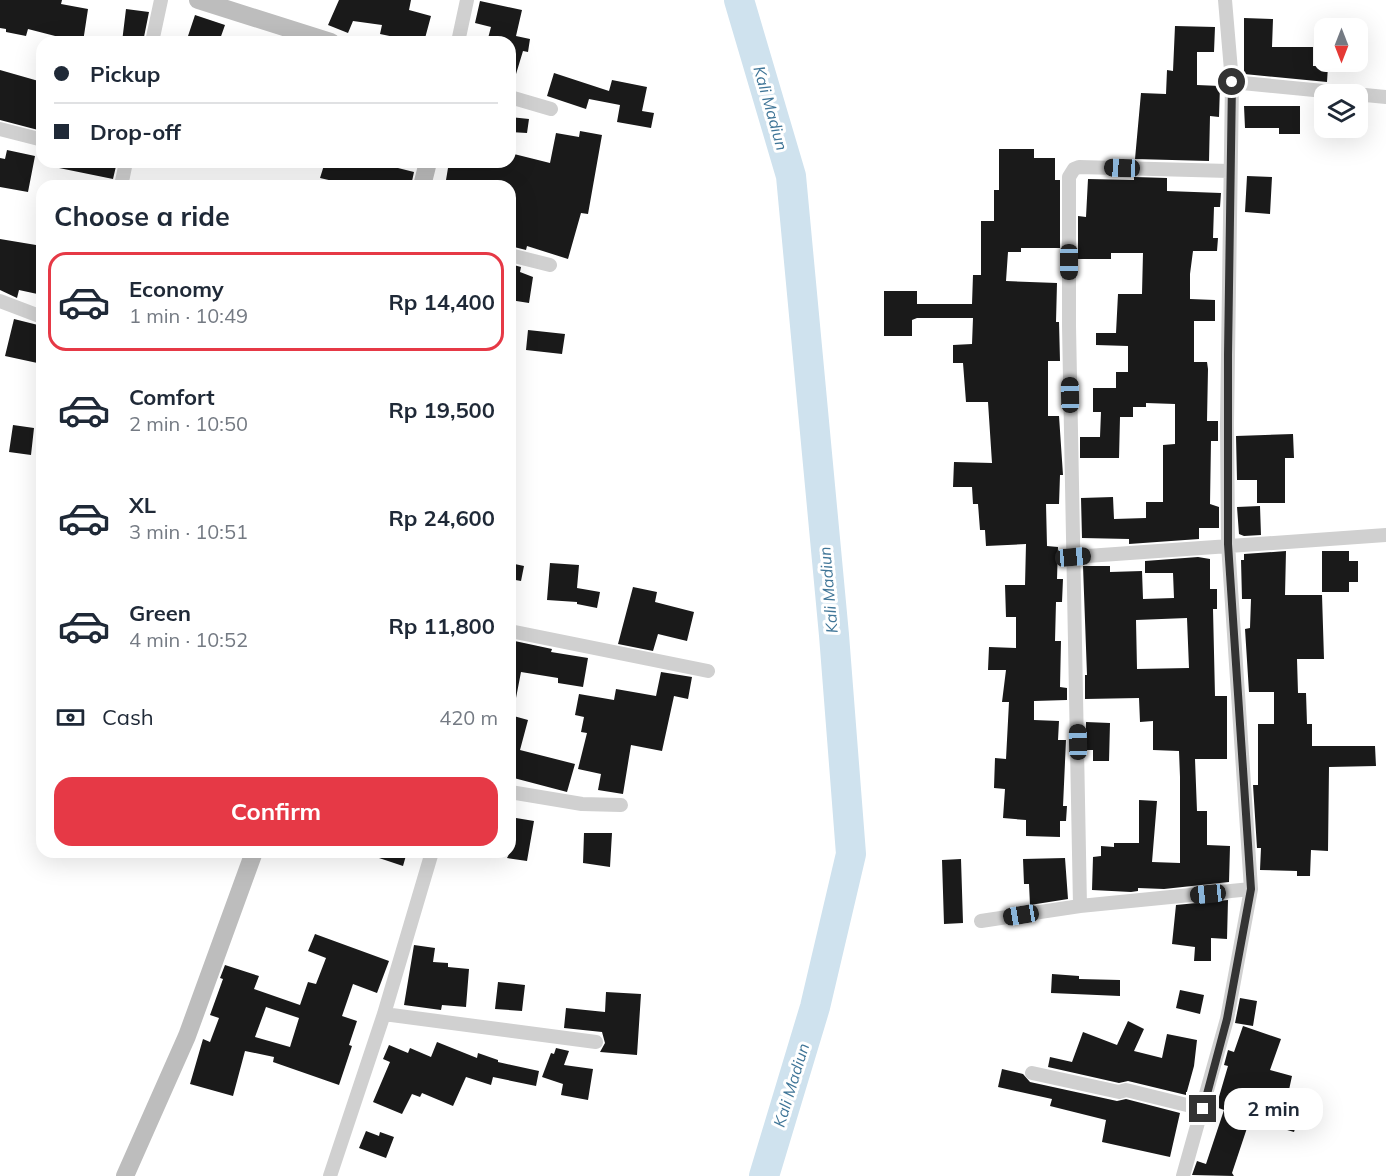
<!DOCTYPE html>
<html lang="en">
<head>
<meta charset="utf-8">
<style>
	body { margin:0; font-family:Mulish,sans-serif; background:#f6f6f7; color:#1f2937; height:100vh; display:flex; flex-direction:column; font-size:22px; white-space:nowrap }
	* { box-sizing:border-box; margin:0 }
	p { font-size:20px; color:#747a83 }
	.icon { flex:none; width:33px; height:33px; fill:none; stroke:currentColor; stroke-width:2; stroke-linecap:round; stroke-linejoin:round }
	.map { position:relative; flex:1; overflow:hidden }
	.details { position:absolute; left:36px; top:180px; width:480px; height:678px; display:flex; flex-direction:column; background:#fff; border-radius:18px; box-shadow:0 6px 24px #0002 }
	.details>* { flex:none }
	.top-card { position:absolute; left:36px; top:36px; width:480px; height:132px; border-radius:18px; box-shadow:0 6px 24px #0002; display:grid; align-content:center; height:132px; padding:0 18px; background:#fff }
	.needle { width:39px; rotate:180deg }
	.controls { position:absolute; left:1314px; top:18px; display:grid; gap:12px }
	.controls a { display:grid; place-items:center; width:54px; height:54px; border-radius:12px; background:#fff; box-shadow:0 6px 24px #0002; font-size:30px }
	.end { position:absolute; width:27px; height:27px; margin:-14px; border:8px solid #333; background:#fff; box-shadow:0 0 0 3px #fff }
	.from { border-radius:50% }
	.bubble { position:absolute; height:42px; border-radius:18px; background:#fff; box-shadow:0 6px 24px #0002; font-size:20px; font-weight:700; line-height:42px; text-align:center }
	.car { position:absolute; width:18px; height:36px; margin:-18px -9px; border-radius:8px; box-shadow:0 0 4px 2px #0007; background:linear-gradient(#222 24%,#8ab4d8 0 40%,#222 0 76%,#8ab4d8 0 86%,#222 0) }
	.top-card b { display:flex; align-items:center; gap:21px; height:57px; font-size:22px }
	.top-card b+b { border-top:2px solid #e0e1e3 }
	.top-card i { width:15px; height:15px; background:#1f2937 }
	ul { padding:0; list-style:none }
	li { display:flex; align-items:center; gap:18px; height:99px; margin:0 12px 9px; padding:0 6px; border:3px solid transparent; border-radius:18px }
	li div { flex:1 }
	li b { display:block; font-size:22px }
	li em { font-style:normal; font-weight:700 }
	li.selected { border-color:#e63946 }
	li>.icon { width:54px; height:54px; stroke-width:1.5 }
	h2 { padding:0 18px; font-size:27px; line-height:72px }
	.pay { display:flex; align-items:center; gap:15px; height:66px; padding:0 18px; font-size:22px }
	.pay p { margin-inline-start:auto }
	.action { display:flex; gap:12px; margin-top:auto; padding:12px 18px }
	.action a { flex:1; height:69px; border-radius:18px; background:#e63946; color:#fff; font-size:24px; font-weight:700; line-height:69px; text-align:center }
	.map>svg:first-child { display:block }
</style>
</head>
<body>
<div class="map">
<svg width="1386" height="1176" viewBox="0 0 1386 1176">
	<rect width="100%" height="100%" fill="#fff"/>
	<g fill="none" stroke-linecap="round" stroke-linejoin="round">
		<path stroke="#cfe2ee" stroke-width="30" d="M739 0 791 176 834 635 851 854 815 1007 764 1176"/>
	</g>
	<path fill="#1a1a1a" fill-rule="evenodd" d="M0 0H62L61 4 88 9 83 42 59 39V37L28 29 26 36 6 32V29L0 28Z
		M339 0H411L409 10 431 16 424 42H404V39L380 34 382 25 353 21 348 33 328 25Z
		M480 1 522 10 516 36 530 39 528 52 523 51 513 84 510 83V42H487L491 27 475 23Z
		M126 9 149 12 143 42H122Z
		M195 15 225 25 219 42H197L187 39Z
		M1244 18 1273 19 1272 47H1313V66H1328L1327 82 1244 74Z
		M1175 26 1215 27 1214 52H1197V85L1220 86 1219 117 1210 116 1209 161 1135 159 1141 93 1166 94 1167 70 1173 71Z
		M0 70 42 82V131L0 120Z
		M554 73 609 91 612 80 647 87 642 111 654 113 651 128 617 122 620 105 589 99 586 109 547 96Z
		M1244 106H1300V134H1279V128H1245Z
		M510 117 529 119 527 133 510 132Z
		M580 131 602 135 588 214 581 213 568 259 527 246 526 250 510 246V186H445L449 162H491L506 166 510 162V153L550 163 556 133 579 137Z
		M999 149H1034V158H1055V180H1060V248H1021V252H1008L1006 281 1057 283 1056 322H1059L1060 361H1048V416H1059L1063 475H1060L1059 504H1046L1047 546 1058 547 1057 579H1063L1062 602H1056L1055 641H1061L1060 687 1067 688V700L1034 701V720L1059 721 1058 740H1066L1063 806H1067L1066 821H1060V837L1026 836V820L1003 818 1005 789 994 788 995 758 1006 759 1009 702H1002L1006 670H988L989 647 1016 648V617H1006L1005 585H1025L1026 544 986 546 985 530H980L978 504H973L972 487H953L954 462 992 463 988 402H966L963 363H953V345L972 344 973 318H917L912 320V336H884V291H917V304H972L973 275H981V221H994V190H999Z
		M7 150 35 156 28 192 0 187V158L5 159Z
		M59 162H117L113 179 59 168Z
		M325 162H387L386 165 414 172 411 186H332L333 181 320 178Z
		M1247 176 1272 177 1270 214 1245 212Z
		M1134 177 1167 178V191L1221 193 1220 207H1214L1213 238H1218L1217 251H1193L1190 274V299L1215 300V321H1194V362H1207L1208 369 1207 421H1218V441H1211L1210 504 1219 507V528H1199V539L1129 544V539L1082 538 1081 498 1113 497 1114 519 1146 518V502H1163V445L1175 444V404L1146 403V407H1133V417H1120L1119 458H1080V437H1100L1101 412H1093V388H1116V372H1128V346L1096 345V333H1116L1118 294H1142L1143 253H1111V259H1078V216L1086 217 1088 179 1134 180Z
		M0 239 42 246V295L19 290 17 298 0 290Z
		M510 264 521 267 520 272 533 277 529 303 510 300Z
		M14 319 42 326V364L5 356Z
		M528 330 565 334 562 354 526 350Z
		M13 425 34 428 31 455 9 452Z
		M1293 434 1294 458H1285V503H1257V480H1237L1236 436Z
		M1260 506 1261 535 1244 536 1239 534 1237 507Z
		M1286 551 1285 595H1322L1324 659H1297L1298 693H1306L1307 724H1312V746H1375L1376 766 1329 767 1328 851 1311 850 1310 876H1297V871L1260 870 1261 848H1257L1253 785H1258V724H1274V692H1249L1245 629 1250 628 1251 599H1242L1241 560H1244V554Z
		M1322 551H1349V561H1358V582H1349V592H1322Z
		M1198 557 1210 559V589H1217V609H1213L1215 696H1227V759H1195L1197 811H1207V845L1230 846 1229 882 1164 889 1138 888V891L1131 892 1092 890 1093 857 1101 856V846L1114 847V843H1139V800L1157 801 1152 862 1180 863V777L1179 751 1153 750V721L1140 722 1139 698 1085 699V675H1087L1083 566H1110V572L1142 571 1143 599 1174 598 1173 573H1145V561ZM1187 618 1189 668 1137 669 1136 620Z
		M510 563 524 566 521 581 510 579Z
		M550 563 579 565 577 588 600 592 597 608 577 604V602L547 600Z
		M633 587 657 592 655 602 694 612 687 641 658 634 653 651 618 644Z
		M510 640 552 649 551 652 588 658 583 687 558 683V678L521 672 516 698 510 697Z
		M661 672 692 677 688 699 674 696 662 751 631 745 623 794 598 790 601 774 578 769 587 733 581 732 584 717 575 715 579 694 614 700 616 689 656 696Z
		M510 715 528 720 520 750 575 764 567 792 510 777Z
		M1086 722 1110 723 1109 761H1093V750H1086Z
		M510 817 534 821 527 861 507 858 510 852Z
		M584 833H612L610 867 583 863Z
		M368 852H407L403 866 367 854Z
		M1065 858 1068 899 1030 905 1029 884H1024L1023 859Z
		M961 859 963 923 944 924 942 860Z
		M1228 900 1227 939 1211 938V961H1194L1195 947 1172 944 1176 905Z
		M315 934 389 961 377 993 353 984 342 1016 357 1021 349 1045 352 1046 339 1085 273 1062 274 1057 245 1051 233 1096 190 1084 203 1039 210 1042 219 1018 210 1015 223 979 220 978 225 965 259 976 254 989 300 1005 308 982 316 984 326 958 308 951ZM266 1007 299 1018 290 1047 255 1037Z
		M414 945 435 948 433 962 448 963V967L469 969 466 1007 442 1005 441 1010 404 1005Z
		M1052 974 1079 976V979L1120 980V996L1051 993Z
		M498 982 525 985 522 1011 495 1009Z
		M1180 990 1204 995 1200 1014 1176 1008Z
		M606 992 641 994 637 1055 600 1052 605 1043 602 1032 564 1028 566 1008 605 1012Z
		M1240 998 1257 1001 1253 1026 1235 1023Z
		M1128 1021 1144 1029 1134 1051 1162 1058 1167 1034 1197 1040 1194 1066 1186 1095 1128 1081 1119 1083 1048 1067 1050 1057 1072 1062 1083 1032 1117 1045Z
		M1243 1026 1281 1039 1270 1070 1292 1076 1287 1099 1303 1103 1294 1132 1250 1119 1232 1173 1234 1176 1192 1175 1197 1161 1206 1164 1224 1110 1216 1107 1228 1066 1224 1065 1228 1050 1234 1052Z
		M437 1042 477 1058 478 1053 498 1060V1062L539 1071 536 1086 493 1077 491 1085 466 1077 453 1106 422 1093 420 1097 412 1094 402 1114 373 1102 390 1062 383 1059 389 1045 408 1053 410 1048 431 1057Z
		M556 1048 569 1051 564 1065 593 1069 588 1100 561 1095 563 1084 542 1077 551 1053 554 1054Z
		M1002 1069 1023 1074 1030 1082 1117 1101 1126 1099 1180 1113 1170 1157 1102 1142 1106 1120 1050 1106 1052 1099 998 1087Z
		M366 1131 379 1136 380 1132 394 1137 386 1158 359 1148Z"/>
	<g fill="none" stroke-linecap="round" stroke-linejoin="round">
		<path stroke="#d0d0d0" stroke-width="14" d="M152 42 161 0
			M458 42 467 0
			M1232 82 1386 97
			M510 97 551 109
			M0 129 39 139
			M1229 171 1079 167 1074 169 1069 177V326L1080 906 1251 889
			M121 186 126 162
			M510 255 550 265
			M0 301 42 317
			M1073 557 1386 535
			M510 631 708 671
			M510 792 582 804 621 805
			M981 921 1080 906
			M384 1014 596 1042
			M1032 1073 1119 1092 1126 1090 1203 1109
			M330 1176 384 1014 432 852
			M1183 1176 1227 1019 1251 889 1228 544 1227 424 1232 82 1225 0"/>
		<path stroke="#bdbdbd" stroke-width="18" d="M198 0 331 42
			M422 186 428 162
			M125 1176 187 1036 254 852"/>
	</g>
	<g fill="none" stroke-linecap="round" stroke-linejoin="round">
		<path stroke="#333" stroke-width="8" d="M1203 1109 1227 1019 1251 889 1228 544V355L1232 82"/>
	</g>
	<g text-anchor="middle" stroke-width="6" stroke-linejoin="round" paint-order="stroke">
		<g font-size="16" font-style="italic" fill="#3f7597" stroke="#fff">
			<text transform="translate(771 108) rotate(74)" y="6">Kali Madiun</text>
			<text transform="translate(828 590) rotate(-95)" y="6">Kali Madiun</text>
			<text transform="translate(791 1085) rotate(-73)" y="6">Kali Madiun</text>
		</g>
	</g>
</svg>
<div class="controls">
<a><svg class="needle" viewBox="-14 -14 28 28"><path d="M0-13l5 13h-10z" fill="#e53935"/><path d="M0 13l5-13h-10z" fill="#747a83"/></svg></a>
<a><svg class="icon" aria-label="layers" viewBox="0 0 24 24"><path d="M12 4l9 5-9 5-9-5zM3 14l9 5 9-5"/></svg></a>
</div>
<i class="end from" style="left:1232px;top:82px"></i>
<i class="end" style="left:1203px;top:1109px"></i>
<div class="bubble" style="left:1224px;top:1088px;width:99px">2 min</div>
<i class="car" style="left:1122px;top:168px;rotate:272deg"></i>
<i class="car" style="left:1069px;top:262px;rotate:180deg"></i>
<i class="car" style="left:1070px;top:395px;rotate:359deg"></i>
<i class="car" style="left:1073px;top:557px;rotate:85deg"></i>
<i class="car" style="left:1078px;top:742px;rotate:359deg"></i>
<i class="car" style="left:1208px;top:894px;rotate:264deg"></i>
<i class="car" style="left:1021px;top:915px;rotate:261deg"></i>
<div class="top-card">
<b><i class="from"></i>Pickup</b>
<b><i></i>Drop-off</b>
</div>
<section class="details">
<h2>Choose a ride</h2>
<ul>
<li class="selected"><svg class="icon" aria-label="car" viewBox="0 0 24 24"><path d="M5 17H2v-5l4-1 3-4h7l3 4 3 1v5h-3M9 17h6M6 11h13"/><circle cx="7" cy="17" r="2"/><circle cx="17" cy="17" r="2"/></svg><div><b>Economy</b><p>1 min · 10:49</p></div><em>Rp 14,400</em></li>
<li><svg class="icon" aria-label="car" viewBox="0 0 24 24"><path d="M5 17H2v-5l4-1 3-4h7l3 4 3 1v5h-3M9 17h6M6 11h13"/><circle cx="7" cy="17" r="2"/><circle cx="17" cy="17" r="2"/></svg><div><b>Comfort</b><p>2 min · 10:50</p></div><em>Rp 19,500</em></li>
<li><svg class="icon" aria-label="car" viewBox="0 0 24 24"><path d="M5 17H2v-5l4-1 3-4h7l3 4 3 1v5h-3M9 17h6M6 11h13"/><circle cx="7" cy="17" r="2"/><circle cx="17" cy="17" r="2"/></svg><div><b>XL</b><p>3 min · 10:51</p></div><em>Rp 24,600</em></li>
<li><svg class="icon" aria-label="car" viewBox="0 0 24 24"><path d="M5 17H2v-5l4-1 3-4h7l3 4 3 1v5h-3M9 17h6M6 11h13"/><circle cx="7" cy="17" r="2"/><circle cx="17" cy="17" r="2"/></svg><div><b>Green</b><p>4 min · 10:52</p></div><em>Rp 11,800</em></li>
</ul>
<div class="pay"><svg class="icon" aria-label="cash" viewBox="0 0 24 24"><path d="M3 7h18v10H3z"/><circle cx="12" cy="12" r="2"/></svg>Cash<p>420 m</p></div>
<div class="action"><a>Confirm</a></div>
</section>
</div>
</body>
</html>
